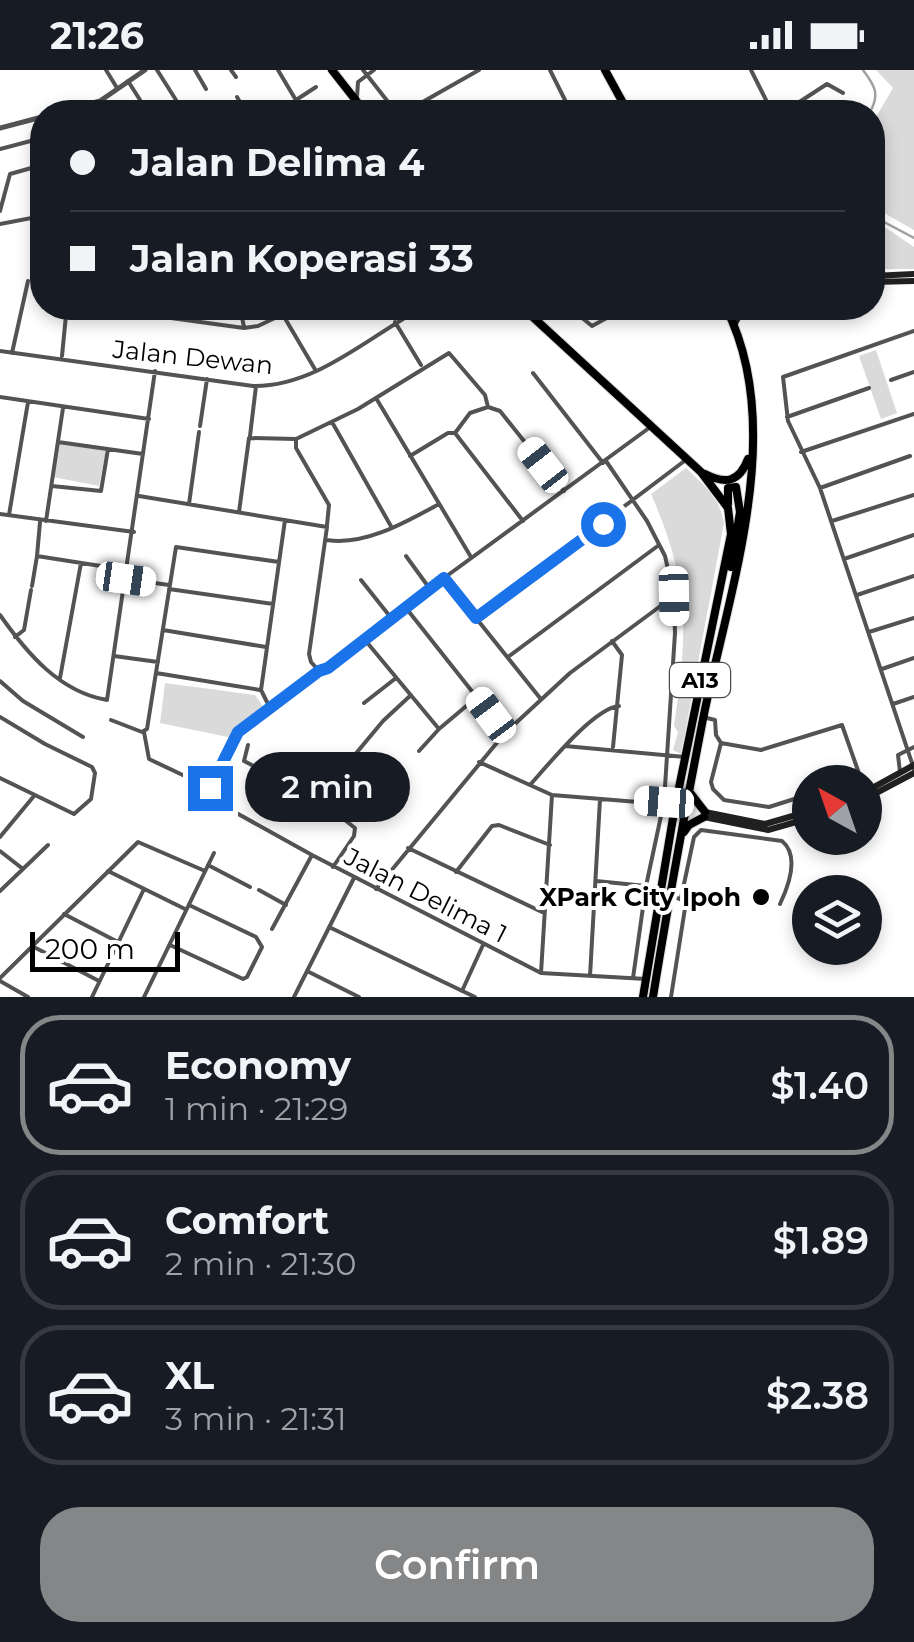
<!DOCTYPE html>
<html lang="en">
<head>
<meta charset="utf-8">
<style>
	body { margin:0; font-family:Montserrat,sans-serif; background:#20242c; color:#f1f3f6; height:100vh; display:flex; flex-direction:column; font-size:38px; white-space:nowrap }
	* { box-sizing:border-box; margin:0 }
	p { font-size:32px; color:#9ea1a6 }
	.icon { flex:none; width:55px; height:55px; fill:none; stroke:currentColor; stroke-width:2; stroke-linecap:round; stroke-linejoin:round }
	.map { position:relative; height:927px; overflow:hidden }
	.sheet { display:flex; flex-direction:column; background:#171b24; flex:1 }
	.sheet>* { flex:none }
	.banner { position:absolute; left:30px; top:30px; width:855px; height:220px; border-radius:40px; box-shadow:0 5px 15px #0003; display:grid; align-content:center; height:220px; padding:0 40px; background:#171b24 }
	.needle { width:65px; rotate:320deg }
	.fabs { position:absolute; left:792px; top:695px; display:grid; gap:20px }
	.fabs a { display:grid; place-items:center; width:90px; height:90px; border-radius:50%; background:#171b24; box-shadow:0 5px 15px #0003; font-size:50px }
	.scale { position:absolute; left:30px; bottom:25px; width:150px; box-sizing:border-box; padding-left:10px; border:5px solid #000; border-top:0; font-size:28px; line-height:35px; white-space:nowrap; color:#000; -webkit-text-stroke:8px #fff; paint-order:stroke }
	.end { position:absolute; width:45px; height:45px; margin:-22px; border:12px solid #1a73e8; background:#fff; box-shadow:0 0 0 5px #fff }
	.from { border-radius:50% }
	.bubble { position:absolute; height:70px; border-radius:35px; background:#171b24; box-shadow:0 5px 15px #0003; font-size:32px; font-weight:600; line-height:70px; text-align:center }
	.car { position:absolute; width:30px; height:60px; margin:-30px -15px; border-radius:12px; box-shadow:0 0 8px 2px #0007; background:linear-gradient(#fff 24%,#345 0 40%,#fff 0 76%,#345 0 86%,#fff 0) }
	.banner b { display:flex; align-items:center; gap:35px; height:95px; font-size:38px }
	.banner b+b { border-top:2px solid #363941 }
	.banner i { width:25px; height:25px; background:#f1f3f6 }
	ul { padding:18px 0 0; list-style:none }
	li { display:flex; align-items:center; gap:30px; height:140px; margin:0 20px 15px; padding:0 20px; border:5px solid #363941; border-radius:40px }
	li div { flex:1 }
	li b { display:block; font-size:38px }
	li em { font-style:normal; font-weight:600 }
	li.on { border-color:#858687 }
	li>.icon { width:90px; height:90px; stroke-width:1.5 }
	.button { display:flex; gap:20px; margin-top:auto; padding:20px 40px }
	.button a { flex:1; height:115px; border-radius:40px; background:#858687; color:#fff; font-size:40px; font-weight:600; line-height:115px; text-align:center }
	.status { display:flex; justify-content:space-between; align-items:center; height:70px; padding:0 50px; background:#171b24; direction:ltr }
	.status svg { height:28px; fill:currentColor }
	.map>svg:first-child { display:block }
</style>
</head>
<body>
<div class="status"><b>21:26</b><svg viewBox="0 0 49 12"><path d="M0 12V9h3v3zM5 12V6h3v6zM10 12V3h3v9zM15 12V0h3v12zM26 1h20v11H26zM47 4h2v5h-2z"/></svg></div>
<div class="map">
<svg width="914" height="927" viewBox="0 0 914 927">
	<rect width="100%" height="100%" fill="#fff"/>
	<path fill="#dadada" d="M876 0H914V160L884 143 876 151 914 177V199H873L872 138 876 135 872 130 873 52 893 18Z
		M876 280 897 343 881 349 859 286Z
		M59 373 106 380 99 416 53 407Z
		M686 398C704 415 720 428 724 453L681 684 673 680 678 662 674 656C688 562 690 513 651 424Z
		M165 613 255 625 264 638 228 667 160 653Z"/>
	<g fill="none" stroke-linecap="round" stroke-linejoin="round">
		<path stroke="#a1a1a1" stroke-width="2.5" d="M863 0C875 16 880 24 870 42
			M872 137 884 152 914 168"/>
		<defs>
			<path id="primary" d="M332 0 365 42
				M605 0 628 42
				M523 238 701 402 728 438 731 464 674 742 643 927
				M705 404C725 414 739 413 748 389
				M728 434V418L736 417 740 442 731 497
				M691 724 705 742
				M684 762 689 755 704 747
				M653 927C668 834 685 741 703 649 728 523 788 360 726 238"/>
		</defs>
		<use href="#primary" stroke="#dbdbdb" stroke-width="10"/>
		<path stroke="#535353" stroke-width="4" d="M106 0 117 18
			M157 0 176 30
			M195 0 206 19
			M231 0 236 7
			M278 0 303 42
			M363 0 396 42
			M550 0 571 42
			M751 0 772 42
			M128 11 147 41
			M237 27 246 42
			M357 27 358 12 374 0
			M296 30 316 17
			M226 42 241 37
			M405 42 479 0
			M784 42 827 14 843 23
			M0 79 42 68
			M0 141 10 104 42 95
			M0 154 42 146
			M98 238 244 258 258 256 296 238
			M240 238 244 257
			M570 238 592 256 625 238
			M283 245 316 301
			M395 252 421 295
			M914 261 783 307 788 351 820 418 914 699
			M0 281 253 316C316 317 368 267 422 238
			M12 283 28 211
			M62 286 66 245 70 238
			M533 303 603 393
			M891 310 914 302
			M0 327 149 349
			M376 328 471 487
			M787 347 869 318
			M332 352 392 458
			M200 356 207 309
			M455 363 470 343 488 337
			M250 366 256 316
			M296 369 358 339 449 283 485 325 488 337 500 341 564 421
			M296 369V378L329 435 327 455
			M58 372 143 384
			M801 382 914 344
			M410 386 448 363H455L523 451
			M606 391 647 451 665 486 674 526 675 563 664 732 646 816 633 908
			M52 416 101 421 108 379
			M820 418 910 386
			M139 426 327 457 309 584 311 592 319 601
			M189 434 199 362
			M239 442 249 368 296 369
			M0 444 134 462
			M9 445 28 332
			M46 451 63 338
			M832 451 914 425
			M327 470C365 476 406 452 439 434
			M37 486 40 452
			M406 486 430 519
			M844 489 914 465
			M444 508 540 628
			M126 509 169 515
			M361 510 392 549
			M32 516 37 486 126 500
			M169 519 273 534
			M857 525 914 506
			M406 538 505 663
			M0 545C26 582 59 622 107 630L155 301
			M476 548 687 389
			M163 560 266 577
			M869 562 914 548
			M15 567 24 560 31 520
			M365 570 439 659
			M612 571 622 585 613 677
			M114 586 158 592
			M508 587 659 475
			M882 599 914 588
			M156 603 260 620
			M60 608 81 493
			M0 611 23 631 83 667
			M364 633 396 608
			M893 634 914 627
			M269 636 261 620 285 450
			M0 647 45 674 92 697 95 703 91 729 74 744 0 708
			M707 648 715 650 716 665 721 673 711 712 713 719 724 730 769 737 810 724
			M111 650 142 662 147 659 176 477 279 492
			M144 662 149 689 210 718
			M721 673 761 680 842 655 862 712
			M248 675 244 691 318 729 355 758 354 766 333 797
			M565 676 685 687
			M419 681 439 659 477 627
			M479 692 552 725 675 735
			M900 702 898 685 914 677
			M844 712 860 707
			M530 715C548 695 594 638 619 636
			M210 718 238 662 319 601 329 598 444 508 649 358
			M211 720 222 735 312 785 541 903 646 909
			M318 729 383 651 411 625
			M0 767 34 726
			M408 778 542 842
			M0 781 23 799
			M208 795 250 817
			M108 801 185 839
			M456 802 492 756 499 755 550 775
			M596 811 646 816
			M376 819 505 663 570 603 674 526
			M259 820 286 835
			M0 821 48 775
			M671 825 686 832 671 927
			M681 828 694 767 701 760 782 771C800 786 789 815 780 834
			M64 844 118 872
			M329 857 475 927
			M272 859 312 785
			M170 875 243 909 247 907 262 877 256 867 189 835
			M32 876 99 911
			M307 901 359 927
			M541 903 552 725
			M590 906 600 729
			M0 908 138 772 205 801
			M0 911 28 927
			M462 921 483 875
			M92 927 144 819
			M144 927 214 783
			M294 927 354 808"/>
		<path stroke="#535353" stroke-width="5" d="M62 42 100 31 145 0
			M0 58 42 47"/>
		<path stroke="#202020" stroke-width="6" d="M872 206 914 204
			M872 212 914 211
			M734 255 744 238
			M865 722 914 695
			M865 729 914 703
			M705 742 765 754 810 741
			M704 747 768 760 810 748"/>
		<use href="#primary" stroke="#000" stroke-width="8"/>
	</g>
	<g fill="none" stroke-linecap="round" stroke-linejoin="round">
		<path stroke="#1a73e8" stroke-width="12" d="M210 718 238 662 319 601 328 598 444 508 476 548 603 454"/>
	</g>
	<circle fill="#000" stroke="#fff" stroke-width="4" cx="761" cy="827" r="10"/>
	<g text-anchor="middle" stroke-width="8" stroke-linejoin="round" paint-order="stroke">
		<rect fill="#fff" stroke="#4c4c4c" stroke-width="2.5" x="670" y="593" width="60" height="34" rx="8"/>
		<g font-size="22" font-weight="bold" fill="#000">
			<text x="700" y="618">A13</text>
		</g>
		<g font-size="25" fill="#000" stroke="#fff">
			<text transform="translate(193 287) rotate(6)" y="9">Jalan Dewan</text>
			<text transform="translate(426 825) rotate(27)" y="9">Jalan Delima 1</text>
		</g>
		<g font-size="25" font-weight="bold" fill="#000" stroke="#fff" text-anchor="end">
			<text x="741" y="836">XPark City Ipoh</text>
		</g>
	</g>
</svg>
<div class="fabs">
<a><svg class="needle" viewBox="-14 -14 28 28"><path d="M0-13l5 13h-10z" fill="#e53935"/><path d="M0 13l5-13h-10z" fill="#9ea1a6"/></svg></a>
<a><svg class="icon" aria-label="layers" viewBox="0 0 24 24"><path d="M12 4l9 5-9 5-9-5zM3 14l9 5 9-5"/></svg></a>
</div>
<div class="scale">200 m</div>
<i class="end from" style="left:603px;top:454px"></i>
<i class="end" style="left:210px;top:718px"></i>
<div class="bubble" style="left:245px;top:682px;width:165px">2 min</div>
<i class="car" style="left:543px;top:395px;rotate:322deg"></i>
<i class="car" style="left:126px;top:509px;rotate:98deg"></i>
<i class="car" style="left:674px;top:526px;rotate:179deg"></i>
<i class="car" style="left:491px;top:645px;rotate:323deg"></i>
<i class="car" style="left:664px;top:732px;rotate:274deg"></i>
<div class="banner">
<b><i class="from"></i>Jalan Delima 4</b>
<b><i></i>Jalan Koperasi 33</b>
</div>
</div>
<section class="sheet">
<ul>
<li class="on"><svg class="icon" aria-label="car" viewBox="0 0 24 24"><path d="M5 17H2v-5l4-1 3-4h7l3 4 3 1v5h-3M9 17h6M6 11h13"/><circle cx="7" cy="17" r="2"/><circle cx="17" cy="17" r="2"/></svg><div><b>Economy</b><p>1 min · 21:29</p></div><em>$1.40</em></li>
<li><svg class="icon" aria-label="car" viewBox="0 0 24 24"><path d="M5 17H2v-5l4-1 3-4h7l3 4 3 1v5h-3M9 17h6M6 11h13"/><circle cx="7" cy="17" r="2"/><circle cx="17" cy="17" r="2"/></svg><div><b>Comfort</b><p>2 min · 21:30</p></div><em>$1.89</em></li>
<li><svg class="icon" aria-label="car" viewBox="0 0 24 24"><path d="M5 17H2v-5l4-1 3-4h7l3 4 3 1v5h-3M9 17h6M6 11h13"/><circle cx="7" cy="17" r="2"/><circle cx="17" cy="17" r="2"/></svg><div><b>XL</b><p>3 min · 21:31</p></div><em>$2.38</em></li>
</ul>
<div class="button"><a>Confirm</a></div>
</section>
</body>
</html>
